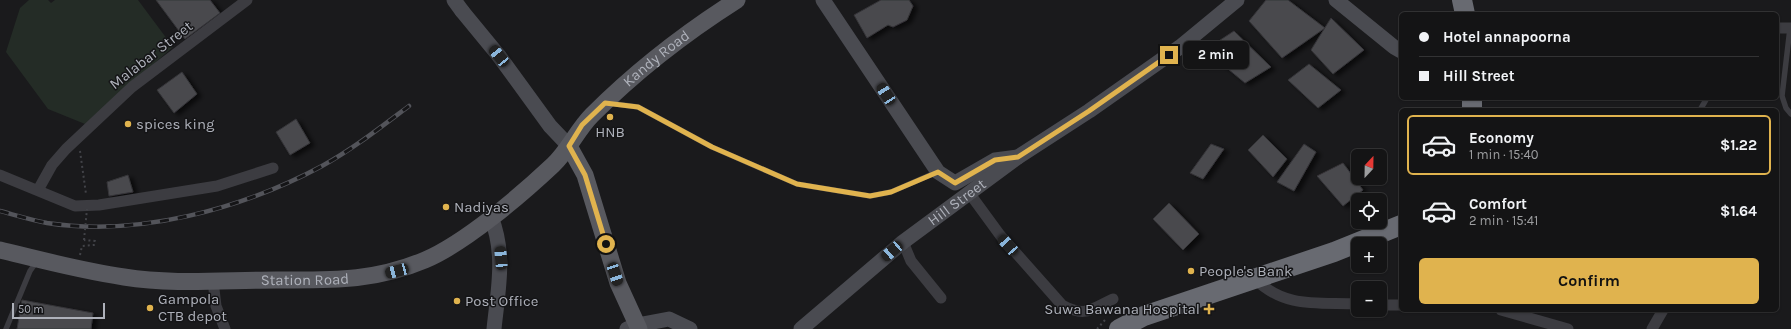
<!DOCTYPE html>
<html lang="en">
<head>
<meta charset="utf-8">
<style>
	body { margin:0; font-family:Karla,sans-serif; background:#212122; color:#f1f3f6; height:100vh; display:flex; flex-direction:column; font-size:15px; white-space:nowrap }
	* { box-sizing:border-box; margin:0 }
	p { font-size:13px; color:#9d9ea0 }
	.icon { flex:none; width:22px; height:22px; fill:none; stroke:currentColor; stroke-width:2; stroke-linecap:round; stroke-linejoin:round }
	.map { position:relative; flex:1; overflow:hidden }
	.side { position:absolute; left:1399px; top:108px; width:380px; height:204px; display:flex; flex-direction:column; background:#141415; border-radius:6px; box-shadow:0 1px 3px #0004,0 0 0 1px #333334 }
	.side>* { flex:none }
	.hud { position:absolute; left:1399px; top:12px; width:380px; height:88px; border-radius:6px; box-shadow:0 1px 3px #0004,0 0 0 1px #333334; display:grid; align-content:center; height:88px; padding:0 20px; background:#141415 }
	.needle { width:26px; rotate:22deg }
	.buttons { position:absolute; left:1351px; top:149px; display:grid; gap:8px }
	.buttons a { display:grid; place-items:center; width:36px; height:36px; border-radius:6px; background:#141415; box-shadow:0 1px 3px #0004,0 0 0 1px #333334; font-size:20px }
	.scale { position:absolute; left:12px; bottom:10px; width:93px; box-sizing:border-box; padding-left:4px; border:2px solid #aeb1ba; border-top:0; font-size:11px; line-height:14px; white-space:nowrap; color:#aeb1ba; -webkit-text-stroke:3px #151517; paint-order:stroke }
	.end { position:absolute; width:18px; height:18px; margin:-9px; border:5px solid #e0b34e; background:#111; box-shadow:0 0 0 2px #111 }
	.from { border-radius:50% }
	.bubble { position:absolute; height:28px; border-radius:6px; background:#141415; box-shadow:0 1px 3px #0004,0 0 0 1px #333334; font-size:13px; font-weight:700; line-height:28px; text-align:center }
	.car { position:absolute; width:12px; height:24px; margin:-12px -6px; border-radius:5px; box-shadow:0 0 3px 1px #0007; background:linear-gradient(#222 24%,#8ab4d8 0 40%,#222 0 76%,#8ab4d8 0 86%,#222 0) }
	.hud b { display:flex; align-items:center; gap:14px; height:38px; font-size:15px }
	.hud b+b { border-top:1px solid #333334 }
	.hud i { width:10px; height:10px; background:#f1f3f6 }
	ul { padding:7px 0 0; list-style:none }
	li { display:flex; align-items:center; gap:12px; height:60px; margin:0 8px 6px; padding:0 12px; border:2px solid transparent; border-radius:6px }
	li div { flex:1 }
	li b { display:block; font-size:15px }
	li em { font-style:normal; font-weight:700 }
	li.current { border-color:#e0b34e }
	li>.icon { width:36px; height:36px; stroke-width:1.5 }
	.cta { display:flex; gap:8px; margin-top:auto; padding:8px 20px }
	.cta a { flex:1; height:46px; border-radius:6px; background:#e0b34e; color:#111; font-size:16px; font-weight:700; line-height:46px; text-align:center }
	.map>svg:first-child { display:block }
</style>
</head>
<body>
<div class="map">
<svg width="1791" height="329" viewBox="0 0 1791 329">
	<defs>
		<filter id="shadow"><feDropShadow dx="4.5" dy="2.5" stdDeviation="2" flood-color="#0009"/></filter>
	</defs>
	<rect width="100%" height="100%" fill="#1a1a1c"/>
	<path fill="#242c26" d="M29 0H48L51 3 55 0H138L173 47 85 124 48 109 6 52 20 8Z"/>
	<path fill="#494a4e" stroke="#353438" filter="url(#shadow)" d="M156 0H210L220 13 185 39Z
		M881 0H909L913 6 907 20 893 27 888 25 867 38 854 15Z
		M1266 0H1288L1325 28 1282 58 1249 21Z
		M1331 18 1364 50 1333 74 1311 50Z
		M1234 31 1271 67 1245 83 1205 50Z
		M1309 64 1341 90 1318 108 1288 80Z
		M182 72 197 94 174 113 157 90Z
		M296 119 310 143 290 155 276 132Z
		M1263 135 1287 159 1273 177 1248 150Z
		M1211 144 1224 149 1203 179 1190 173Z
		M1304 144 1316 152 1294 191 1277 182Z
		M1343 163 1363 190 1343 206 1317 176Z
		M128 175 133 192 109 196 107 182Z
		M1169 203 1199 234 1183 250 1153 219Z
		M22 300 93 313 91 329H17Z"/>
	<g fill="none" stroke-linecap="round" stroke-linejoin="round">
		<path stroke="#424348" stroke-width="2" stroke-dasharray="2 3" stroke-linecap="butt" d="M80 151 86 194
			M80 255 82 246 94 245 95 241 84 240
			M1097 329 1105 320"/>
		<path stroke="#3c3c41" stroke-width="5.5" d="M1790 28 1782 96 1786 108 1791 114
			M608 103 638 107 712 147 797 184 870 196 891 192 937 172
			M1700 110 1707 98
			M6 329 30 271 37 261"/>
		<path stroke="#3c3c41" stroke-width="11" d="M1777 28H1791
			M0 175 75 206 99 205 217 186 273 168
			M38 190 52 165 66 149 132 87 247 0
			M970 194 1000 235 1062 305C1086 318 1091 309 1113 299
			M903 242 911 261 941 298
			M1255 279C1286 309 1318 302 1358 304
			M213 281 216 306 225 329
			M1380 305H1401
			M1501 310 1568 329
			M1652 329 1663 310"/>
		<g stroke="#4a4b51" stroke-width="15">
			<path d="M454 0 462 11"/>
			<path d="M823 0 938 172 955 183 995 160 1018 157"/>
			<path d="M1336 0 1394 47 1401 51"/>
			<path d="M499 56 550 126 569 146"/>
			<path d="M491 217C506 254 498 290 494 329"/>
			<path d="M627 329 637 325 669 319 690 329"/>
			<path id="s1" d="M801 329 903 242 1018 157 1089 111 1180 47 1237 0"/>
		</g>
		<g stroke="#58595f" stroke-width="17">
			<path d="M569 146 585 175 618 283 639 329"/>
			<path id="s2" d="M0 250C41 260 82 271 124 277 173 285 225 280 276 280 330 280 373 282 425 260 465 243 521 195 553 165 569 150 577 130 592 115 636 71 685 33 737 0"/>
		</g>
		<path stroke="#686a71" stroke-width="20" d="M1462 0 1465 14
			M1472 98V110
			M1119 329 1144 316 1334 252 1401 225"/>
		<defs>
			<path id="rail" d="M0 211C15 215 31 220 47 223 138 237 242 209 322 166 353 149 381 127 409 106"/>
		</defs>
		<use href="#rail" stroke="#53545a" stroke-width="4.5"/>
		<use href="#rail" stroke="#151517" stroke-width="3" stroke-dasharray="9" stroke-linecap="butt"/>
		<path stroke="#424348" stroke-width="2" stroke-dasharray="2 3" stroke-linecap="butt" d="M84 240 87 209"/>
		<path stroke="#4a4b51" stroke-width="15" d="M462 11 499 56"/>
	</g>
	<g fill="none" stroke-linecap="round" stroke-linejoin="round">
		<path stroke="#e0b34e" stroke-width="5" d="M606 244 585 175 569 146 582 125 605 103 638 107 712 147 797 184 870 196 891 192 938 172 955 183 995 160 1018 157 1089 111 1169 55"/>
	</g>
	<g fill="#e0b34e" stroke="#151517" stroke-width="1.5">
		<circle cx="610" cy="117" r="4"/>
		<circle cx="128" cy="124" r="4"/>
		<circle cx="446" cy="207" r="4"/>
		<circle cx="1191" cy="271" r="4"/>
		<circle cx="457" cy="301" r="4"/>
		<circle cx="150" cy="308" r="4"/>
		<path d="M1207 303h4v4h4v4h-4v4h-4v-4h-4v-4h4z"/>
	</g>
	<g text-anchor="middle" stroke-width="3" stroke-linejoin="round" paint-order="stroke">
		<g font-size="15" fill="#aeb1ba" stroke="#151517">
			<text transform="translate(151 55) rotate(-38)" y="5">Malabar Street</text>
			<text dy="5" stroke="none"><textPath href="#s2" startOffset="740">Kandy Road</textPath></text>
			<text dy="5" stroke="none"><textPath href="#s1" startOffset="201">Hill Street</textPath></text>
			<text dy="5" stroke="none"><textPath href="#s2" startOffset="308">Station Road</textPath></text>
		</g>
		<g font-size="15" fill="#aeb1ba" stroke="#151517" text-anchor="start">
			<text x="136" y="129">spices king</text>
			<text x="610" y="137" text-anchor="middle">HNB</text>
			<text x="454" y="212">Nadiyas</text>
			<text x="1199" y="276">People's Bank</text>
			<text x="158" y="304">Gampola<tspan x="158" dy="17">CTB depot</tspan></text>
			<text x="465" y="306">Post Office</text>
			<text x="1200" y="314" text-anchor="end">Suwa Bawana Hospital</text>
		</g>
	</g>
</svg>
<div class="buttons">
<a><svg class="needle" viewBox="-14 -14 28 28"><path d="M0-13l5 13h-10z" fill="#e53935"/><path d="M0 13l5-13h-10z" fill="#9d9ea0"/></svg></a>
<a><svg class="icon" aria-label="locate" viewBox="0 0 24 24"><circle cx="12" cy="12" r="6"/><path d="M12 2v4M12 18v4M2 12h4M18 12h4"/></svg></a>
<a>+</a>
<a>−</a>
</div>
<div class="scale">50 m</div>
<i class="end from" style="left:606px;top:244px"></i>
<i class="end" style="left:1169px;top:55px"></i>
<div class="bubble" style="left:1183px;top:41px;width:66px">2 min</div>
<i class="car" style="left:499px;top:56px;rotate:321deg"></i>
<i class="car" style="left:886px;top:94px;rotate:327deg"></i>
<i class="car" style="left:1008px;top:245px;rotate:318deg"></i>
<i class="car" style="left:892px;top:251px;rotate:229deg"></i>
<i class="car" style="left:501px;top:258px;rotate:355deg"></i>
<i class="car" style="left:397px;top:271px;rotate:255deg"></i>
<i class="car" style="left:615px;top:274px;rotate:162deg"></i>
<div class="hud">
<b><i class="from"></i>Hotel annapoorna</b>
<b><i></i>Hill Street</b>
</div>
<section class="side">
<ul>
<li class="current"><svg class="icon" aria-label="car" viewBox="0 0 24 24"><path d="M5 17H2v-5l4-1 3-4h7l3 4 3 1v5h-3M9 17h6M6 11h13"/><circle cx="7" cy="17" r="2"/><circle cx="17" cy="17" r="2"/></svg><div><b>Economy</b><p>1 min · 15:40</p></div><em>$1.22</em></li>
<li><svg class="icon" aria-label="car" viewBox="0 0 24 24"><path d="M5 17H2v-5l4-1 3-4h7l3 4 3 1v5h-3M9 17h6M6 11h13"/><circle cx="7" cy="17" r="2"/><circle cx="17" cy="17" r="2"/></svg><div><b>Comfort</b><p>2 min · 15:41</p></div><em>$1.64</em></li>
</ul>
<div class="cta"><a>Confirm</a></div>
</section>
</div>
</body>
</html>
